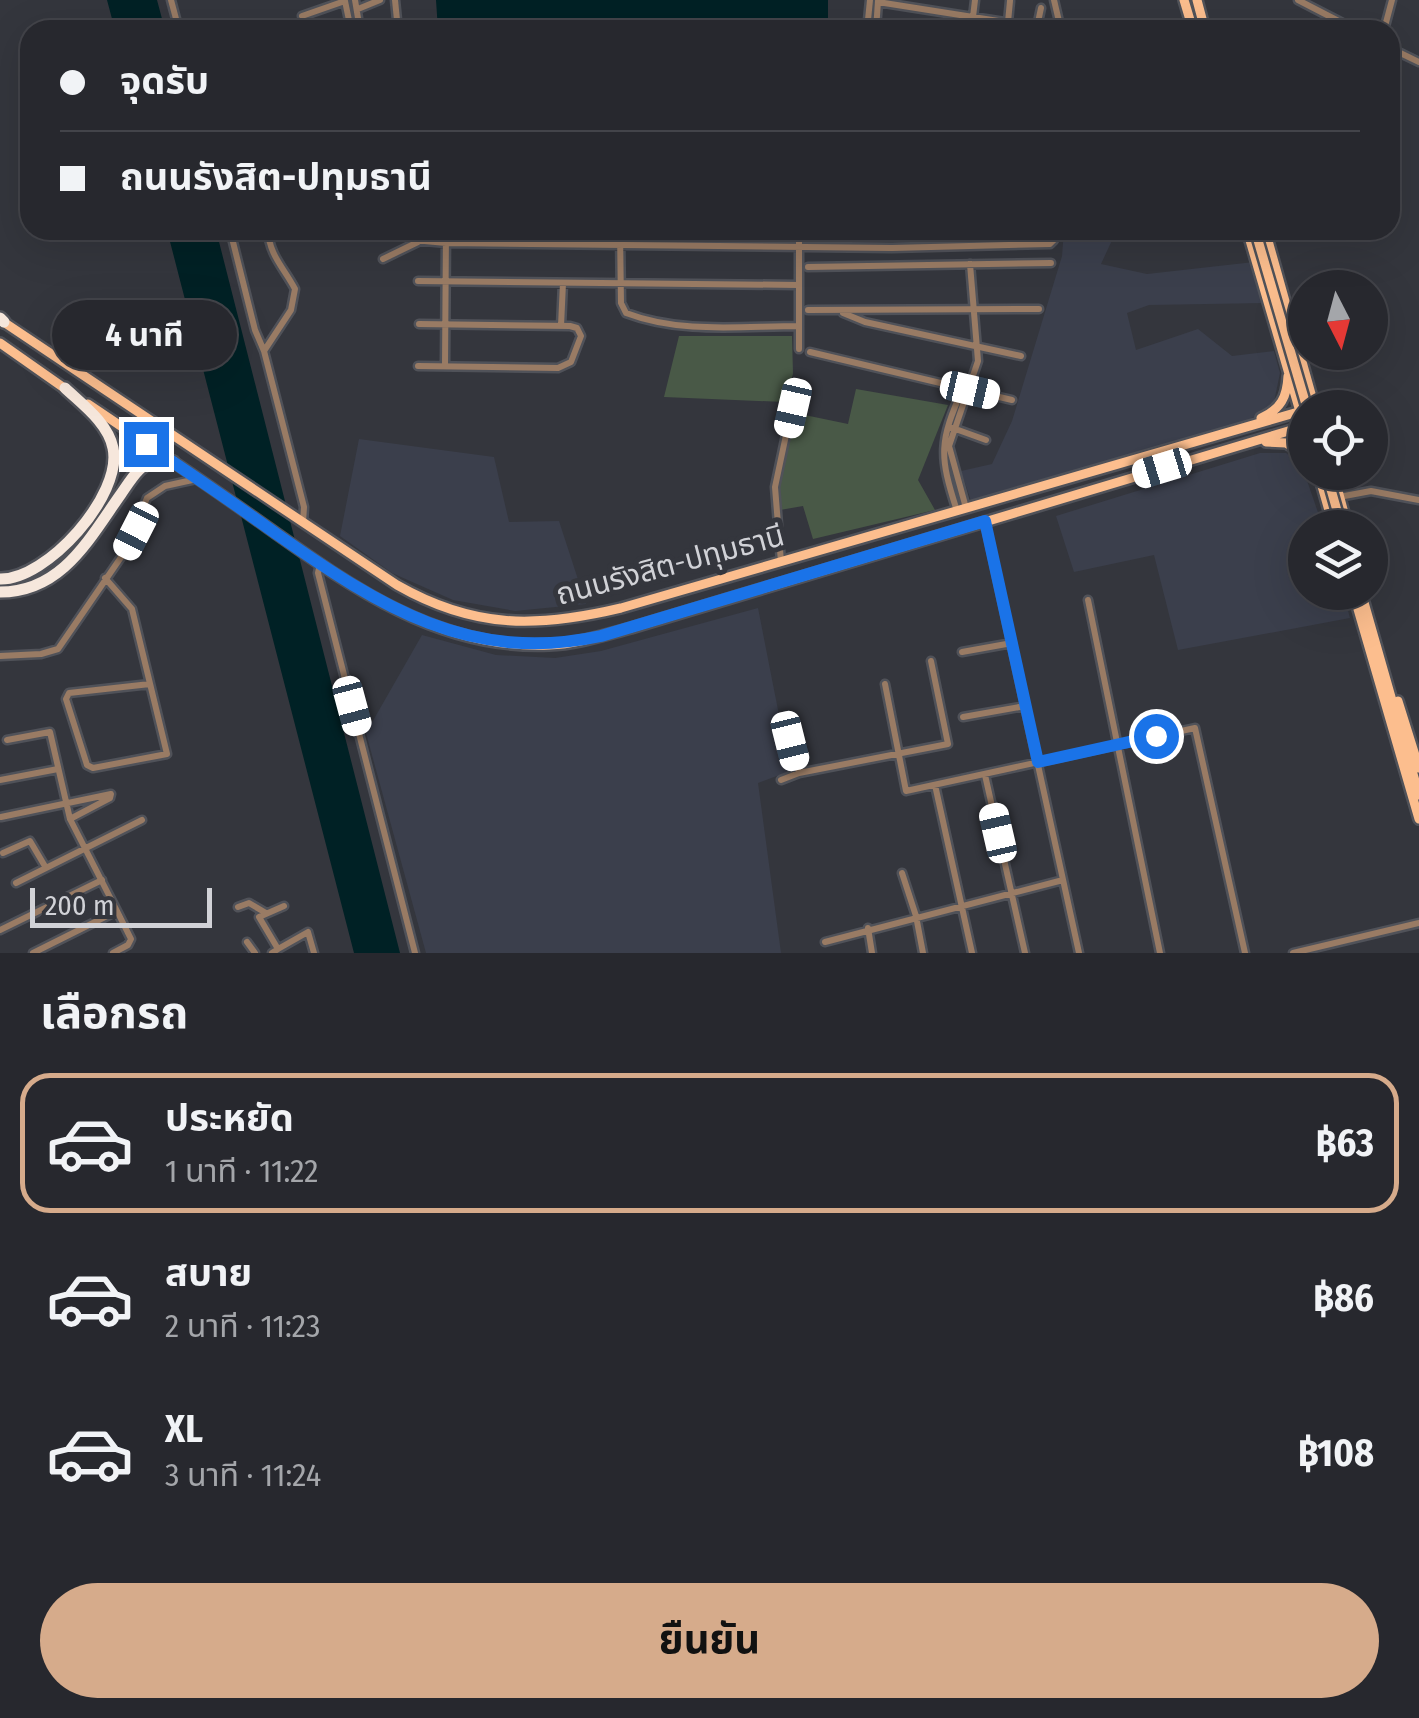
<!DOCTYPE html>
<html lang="th">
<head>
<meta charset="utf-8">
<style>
	body { margin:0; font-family:"Fira Sans Condensed","Noto Sans Thai",sans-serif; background:#2f3036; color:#f1f3f6; height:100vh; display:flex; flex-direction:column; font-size:38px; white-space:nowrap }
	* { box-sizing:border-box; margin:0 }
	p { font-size:32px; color:#a4a6aa }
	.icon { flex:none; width:55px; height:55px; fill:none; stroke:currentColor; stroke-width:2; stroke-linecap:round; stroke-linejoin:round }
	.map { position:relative; height:953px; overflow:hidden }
	.drawer { display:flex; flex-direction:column; background:#27282e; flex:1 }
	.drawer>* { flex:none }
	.guide { position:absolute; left:20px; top:20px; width:1380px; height:220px; border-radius:30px; box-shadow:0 10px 40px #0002,0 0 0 2px #43444a; display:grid; align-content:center; height:220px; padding:0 40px; background:#27282e }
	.needle { width:65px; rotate:174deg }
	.buttons { position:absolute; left:1288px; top:270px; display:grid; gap:20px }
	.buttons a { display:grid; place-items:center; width:100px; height:100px; border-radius:50%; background:#27282e; box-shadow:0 10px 40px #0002,0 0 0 2px #43444a; font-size:50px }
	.scale { position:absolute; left:30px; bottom:25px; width:182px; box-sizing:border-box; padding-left:10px; border:5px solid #d1d2d7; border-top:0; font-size:28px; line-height:35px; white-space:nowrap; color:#d1d2d7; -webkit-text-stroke:8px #34363d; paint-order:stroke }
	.end { position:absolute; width:45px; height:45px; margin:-22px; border:12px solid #1a73e8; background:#fff; box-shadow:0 0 0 5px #fff }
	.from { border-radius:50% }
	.bubble { position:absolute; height:70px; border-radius:35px; background:#27282e; box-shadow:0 10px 40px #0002,0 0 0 2px #43444a; font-size:32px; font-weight:700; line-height:70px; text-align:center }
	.car { position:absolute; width:30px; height:60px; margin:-30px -15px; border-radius:12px; box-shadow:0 0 8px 2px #0007; background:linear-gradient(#fff 24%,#345 0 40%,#fff 0 76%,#345 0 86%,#fff 0) }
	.guide b { display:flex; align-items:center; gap:35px; height:95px; font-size:38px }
	.guide b+b { border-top:2px solid #43444a }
	.guide i { width:25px; height:25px; background:#f1f3f6 }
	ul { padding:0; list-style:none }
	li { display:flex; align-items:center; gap:30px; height:140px; margin:0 20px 15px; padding:0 20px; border:5px solid transparent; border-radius:30px }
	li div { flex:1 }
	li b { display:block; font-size:38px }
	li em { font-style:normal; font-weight:700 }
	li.selected { border-color:#d6ab8b }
	li>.icon { width:90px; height:90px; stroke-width:1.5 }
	h2 { padding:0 40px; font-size:45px; line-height:120px }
	.primary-button { display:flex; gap:20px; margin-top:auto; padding:20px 40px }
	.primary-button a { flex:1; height:115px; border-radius:60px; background:#d6ab8b; color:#111; font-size:40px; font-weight:700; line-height:115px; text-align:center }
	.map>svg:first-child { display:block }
</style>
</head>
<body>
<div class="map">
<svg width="1419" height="953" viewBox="0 0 1419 953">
	<rect width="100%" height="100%" fill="#34363d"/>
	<path fill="#3b3f4c" d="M1064 230H1097L1114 236 1101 264 1147 274 1254 262 1265 303 1149 305 1127 313 1136 350 1198 329 1232 356 1274 351 1280 373 1273 407 1246 421 971 501 961 471 992 464 1012 421 1062 256Z
		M359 439 494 457 509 522 559 521 586 604 515 611 453 600 392 573 340 536Z
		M1260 453H1286L1301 463 1323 527 1305 528V592L1343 593 1350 618 1178 650 1154 555 1074 572 1056 516Z
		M758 608 790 771 758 783 781 953H426L366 733 422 635 496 655 555 658 601 651Z"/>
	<path fill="#495947" d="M679 336H792L793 374 784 402 664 397Z
		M856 389 948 405 918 480 935 510 813 539 803 506 780 510V478L795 413 848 424Z"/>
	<path fill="#002125" d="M107 0H157L165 30H115Z
		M436 0H828V30H438Z
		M167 230H216L400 953H354Z"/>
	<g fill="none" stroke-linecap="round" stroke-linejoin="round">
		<defs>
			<path id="minor" d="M171 0 179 30
				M355 0 360 30
				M395 0 398 30
				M1054 0 1061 30
				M1298 0 1356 30
				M345 1 351 30
				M878 2 1055 30
				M358 9 380 0
				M302 16 345 1
				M973 17 975 0
				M1008 22 1010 1
				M848 25 867 23
				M1037 27 1041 8
				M867 30 870 0
				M876 30 878 1
				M1384 30 1392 0
				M1390 48 1419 62
				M230 230 255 330 264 351
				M268 230C269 255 284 268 295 289L291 310 264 351 304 507 303 522
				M406 230 414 240 446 243 892 248 1050 244 1054 240 1049 235 620 234 421 230
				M620 231 621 303 626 313C681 334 741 326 799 326
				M383 259 418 242
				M808 267 1051 263
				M418 281 799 285
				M808 310 1039 309
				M843 313 865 322 1021 356
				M561 326 563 283
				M799 349V231
				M810 352 1012 400
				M418 366 558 368 571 362 581 336 577 328 570 326 419 324
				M445 366 446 230
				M950 427 986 440
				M1339 497 1371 491 1419 500
				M966 508 949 446 978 361 970 264
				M957 511C939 455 939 442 963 388
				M985 522 1079 953
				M781 562 775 487 796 388
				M320 564 318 573 415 953
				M105 578 132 609 167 754 93 768 87 765 66 699 69 693 150 684
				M1088 600 1160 953
				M962 652 1012 643
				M0 656 41 654 58 649 126 550 147 498 165 486 197 479
				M885 684 906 791 1195 728 1245 953
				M963 717 1025 706
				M7 740 50 732 70 819 117 911 33 953
				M791 741 799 773
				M985 775 1025 953
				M0 780 58 769
				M781 780 799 773 948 744 931 661
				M935 785 972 953
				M1 817 111 794 110 798 70 819
				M3 853 30 841 46 868
				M902 873 916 916 923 953
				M16 883 142 820
				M238 907 249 903 266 913
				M868 928 872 953
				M0 930 102 880
				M247 942 255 953
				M825 942 1063 880
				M278 949 308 932 314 953
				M113 953 128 945 131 939 117 911
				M272 953 278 949 259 917 284 906
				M1293 953 1419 923"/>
			<path id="primary" d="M1184 0 1193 30
				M1197 0 1205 30
				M1247 230 1301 415
				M1265 230 1315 408
				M2 321 397 585C474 629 537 628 621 608L1305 410
				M0 343 67 390
				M88 404C143 441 198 478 253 517 342 580 433 650 549 645 577 644 604 635 631 628L1305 426
				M1261 418C1281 409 1287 397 1288 376
				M1266 442 1286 443 1305 454
				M1318 472 1334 528
				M1333 472 1348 528
				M1353 592 1419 819
				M1361 592 1419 795
				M1398 701 1419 768"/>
			<path id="motorway" d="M0 318 4 322
				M0 579C47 580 123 495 113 448 108 423 83 405 65 388
				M0 592C62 592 89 539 121 494 132 478 140 463 160 458L173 462"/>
		</defs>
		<use href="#minor" stroke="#505259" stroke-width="11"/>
		<use href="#primary" stroke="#505259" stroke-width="14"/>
		<use href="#motorway" stroke="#505259" stroke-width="16"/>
		<use href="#minor" stroke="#997b64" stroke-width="6"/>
		<use href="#primary" stroke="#fcbe8e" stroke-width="9"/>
		<use href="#motorway" stroke="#f6e7dc" stroke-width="11"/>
		<defs>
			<path id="primary-bridge" d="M1255 230 1307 408
				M1326 472 1342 528"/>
		</defs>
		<use href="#primary-bridge" stroke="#505259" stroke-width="14" stroke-linecap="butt"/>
		<use href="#primary-bridge" stroke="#fcbe8e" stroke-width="9"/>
	</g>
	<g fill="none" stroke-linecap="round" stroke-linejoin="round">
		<path stroke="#1a73e8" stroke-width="12" d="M146 444C191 474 235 504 278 535 381 607 470 664 601 636L985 521 1038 762 1156 736"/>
	</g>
	<g text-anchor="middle" stroke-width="10" stroke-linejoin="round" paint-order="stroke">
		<g font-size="30" fill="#d1d2d7" stroke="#34363d">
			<text transform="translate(670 565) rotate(-15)" y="10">ถนนรังสิต-ปทุมธานี</text>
		</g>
	</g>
</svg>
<div class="buttons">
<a><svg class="needle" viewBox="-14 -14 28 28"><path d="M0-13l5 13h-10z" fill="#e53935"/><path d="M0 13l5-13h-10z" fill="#a4a6aa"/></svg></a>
<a><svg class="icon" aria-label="locate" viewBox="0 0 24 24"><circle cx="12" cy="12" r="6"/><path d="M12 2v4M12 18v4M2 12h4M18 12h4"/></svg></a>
<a><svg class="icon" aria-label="layers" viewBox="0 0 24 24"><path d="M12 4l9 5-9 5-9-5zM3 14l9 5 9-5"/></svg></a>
</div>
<div class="scale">200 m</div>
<i class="end from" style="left:1156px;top:736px"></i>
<i class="end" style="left:146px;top:444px"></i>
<div class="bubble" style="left:52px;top:300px;width:185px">4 นาที</div>
<i class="car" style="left:970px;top:390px;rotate:103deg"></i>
<i class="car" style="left:793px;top:408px;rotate:193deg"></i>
<i class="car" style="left:1162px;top:468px;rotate:253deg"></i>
<i class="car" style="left:136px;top:531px;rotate:207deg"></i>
<i class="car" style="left:352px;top:706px;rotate:165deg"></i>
<i class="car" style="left:790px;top:741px;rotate:166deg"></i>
<i class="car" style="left:998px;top:833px;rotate:347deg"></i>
<div class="guide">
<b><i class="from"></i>จุดรับ</b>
<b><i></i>ถนนรังสิต-ปทุมธานี</b>
</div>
</div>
<section class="drawer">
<h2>เลือกรถ</h2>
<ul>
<li class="selected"><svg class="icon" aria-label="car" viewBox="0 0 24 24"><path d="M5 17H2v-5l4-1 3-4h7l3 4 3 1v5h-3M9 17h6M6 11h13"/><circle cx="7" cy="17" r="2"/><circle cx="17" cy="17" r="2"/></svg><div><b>ประหยัด</b><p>1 นาที · 11:22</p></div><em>฿63</em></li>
<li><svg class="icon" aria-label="car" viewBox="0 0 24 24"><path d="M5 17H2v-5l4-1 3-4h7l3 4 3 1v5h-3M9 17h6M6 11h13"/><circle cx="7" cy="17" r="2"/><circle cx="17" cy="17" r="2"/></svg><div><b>สบาย</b><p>2 นาที · 11:23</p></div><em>฿86</em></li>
<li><svg class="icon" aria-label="car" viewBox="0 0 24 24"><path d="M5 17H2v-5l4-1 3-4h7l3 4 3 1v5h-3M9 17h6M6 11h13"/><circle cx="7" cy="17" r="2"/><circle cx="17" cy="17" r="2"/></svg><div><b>XL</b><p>3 นาที · 11:24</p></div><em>฿108</em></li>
</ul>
<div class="primary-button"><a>ยืนยัน</a></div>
</section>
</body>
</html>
